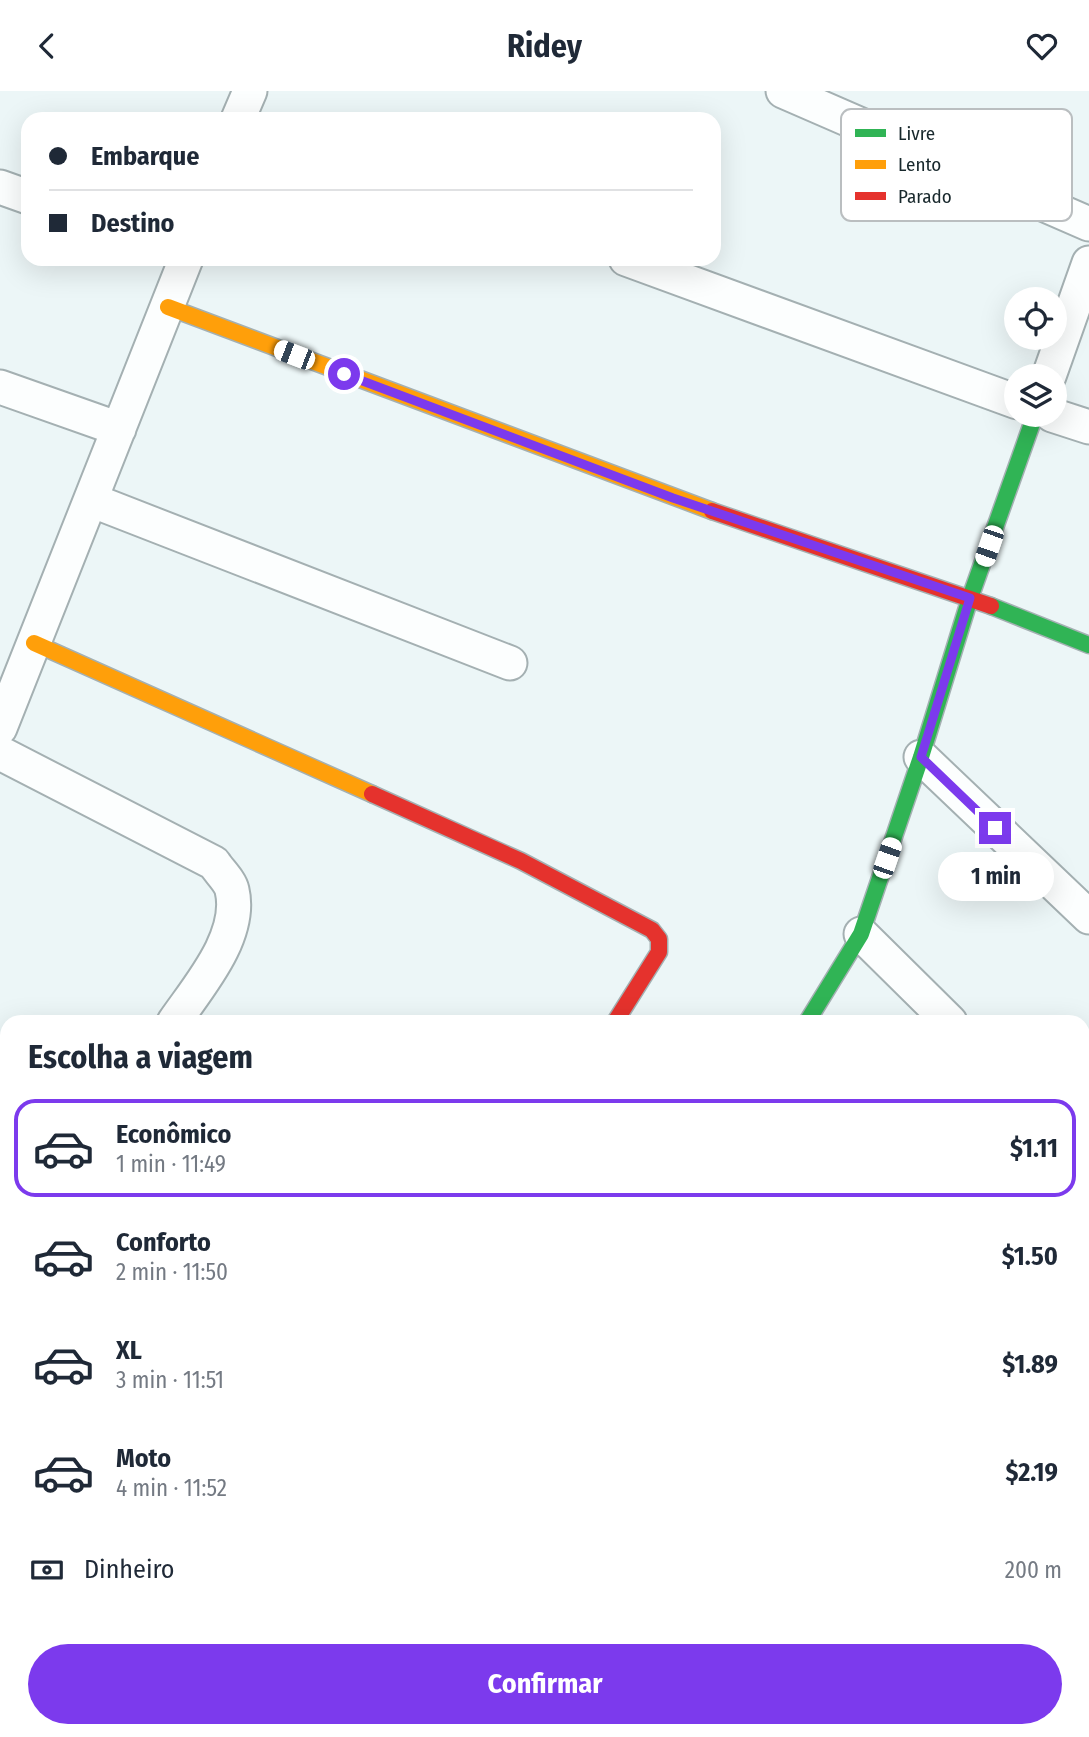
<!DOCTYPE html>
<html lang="pt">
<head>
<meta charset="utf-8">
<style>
	body { margin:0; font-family:"Fira Sans Condensed",sans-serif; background:#f6f6f7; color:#1f2937; height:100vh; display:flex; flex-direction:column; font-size:26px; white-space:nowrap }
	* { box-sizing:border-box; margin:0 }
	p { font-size:23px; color:#747a83 }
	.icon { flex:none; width:38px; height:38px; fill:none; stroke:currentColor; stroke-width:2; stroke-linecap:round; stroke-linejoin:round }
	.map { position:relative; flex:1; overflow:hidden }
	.panel { position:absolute; left:0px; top:924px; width:1090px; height:723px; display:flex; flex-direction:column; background:#fff; border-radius:21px 21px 0 0; box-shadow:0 7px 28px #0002 }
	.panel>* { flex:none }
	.top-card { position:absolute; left:21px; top:21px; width:700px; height:154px; border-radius:21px; box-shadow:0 7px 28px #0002; display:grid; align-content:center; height:154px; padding:0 28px; background:#fff }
	.fabs { position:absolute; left:1004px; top:196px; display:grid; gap:14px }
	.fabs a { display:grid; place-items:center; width:63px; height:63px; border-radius:50%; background:#fff; box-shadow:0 7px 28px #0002; font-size:35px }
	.end { position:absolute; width:32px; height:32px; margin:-16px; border:9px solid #7c3aed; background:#fff; box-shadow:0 0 0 4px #fff }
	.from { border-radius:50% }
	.bubble { position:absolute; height:49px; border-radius:24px; background:#fff; box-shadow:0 7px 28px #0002; font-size:23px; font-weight:700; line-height:49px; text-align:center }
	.car { position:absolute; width:21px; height:42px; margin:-21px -10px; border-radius:9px; box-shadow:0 0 5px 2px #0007; background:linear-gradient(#fff 24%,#345 0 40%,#fff 0 76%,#345 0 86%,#fff 0) }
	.top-card b { display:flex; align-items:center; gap:24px; height:66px; font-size:26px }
	.top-card b+b { border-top:2px solid #e0e1e3 }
	.top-card i { width:18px; height:18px; background:#1f2937 }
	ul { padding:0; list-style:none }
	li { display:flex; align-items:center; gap:21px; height:98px; margin:0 14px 10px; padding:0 14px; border:4px solid transparent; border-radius:21px }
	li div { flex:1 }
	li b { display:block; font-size:26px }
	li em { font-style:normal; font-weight:700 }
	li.selected { border-color:#7c3aed }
	li>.icon { width:63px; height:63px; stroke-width:1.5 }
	h2 { padding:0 28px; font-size:32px; line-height:84px }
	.pay { display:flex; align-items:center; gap:18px; height:77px; padding:0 28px; font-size:26px }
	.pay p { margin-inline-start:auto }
	.action { display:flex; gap:14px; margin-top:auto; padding:14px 28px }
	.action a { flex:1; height:80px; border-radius:42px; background:#7c3aed; color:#fff; font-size:28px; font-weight:700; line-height:80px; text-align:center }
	header { display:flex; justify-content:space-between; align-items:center; height:91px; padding:0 28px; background:#fff; font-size:32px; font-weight:700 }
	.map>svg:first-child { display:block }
</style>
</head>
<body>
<header><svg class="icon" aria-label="back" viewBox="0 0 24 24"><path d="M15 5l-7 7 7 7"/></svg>Ridey<svg class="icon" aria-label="heart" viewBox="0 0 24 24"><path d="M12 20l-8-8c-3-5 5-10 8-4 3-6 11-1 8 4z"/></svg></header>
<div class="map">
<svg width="1089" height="1646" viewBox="0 0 1089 1646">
	<rect width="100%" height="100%" fill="#ecf6f7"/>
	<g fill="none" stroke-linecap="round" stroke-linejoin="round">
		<defs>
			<path id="street" d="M783 0 1089 133
				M238 28 250 0
				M0 96 28 106
				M626 168 1017 311
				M1049 285 1089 172
				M0 296 119 338
				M1052 324 1089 336
				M91 409 510 572
				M0 637 186 168
				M0 662 214 772C219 780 230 790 232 799 243 845 198 896 174 931
				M921 666 1089 826
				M861 843 950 931
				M1083 1063 1089 1069
				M0 1188 7 1177
				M1083 1317 1089 1323
				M0 1383 7 1388
				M1083 1540 1089 1534
				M0 1589 7 1593
				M90 1640 101 1646
				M413 1640 423 1646
				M991 1646 995 1640"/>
			<path id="fast" d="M991 515 1089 554
				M807 931 861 843 921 666 970 507 1035 324"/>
			<path id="slow" d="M168 216 712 420
				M34 552 372 703"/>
			<path id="jam" d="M712 420 991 515
				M372 703 521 770 652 839 659 848V861L615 931"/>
		</defs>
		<use href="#street" stroke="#a4b0b2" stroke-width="37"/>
		<use href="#fast" stroke="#a4b0b2" stroke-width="19"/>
		<use href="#slow" stroke="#a4b0b2" stroke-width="19"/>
		<use href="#jam" stroke="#a4b0b2" stroke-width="19"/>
		<use href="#street" stroke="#fcfefe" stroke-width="33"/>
		<use href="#fast" stroke="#30b455" stroke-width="16"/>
		<use href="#slow" stroke="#ff9f0a" stroke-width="16"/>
		<use href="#jam" stroke="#e5322d" stroke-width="16"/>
	</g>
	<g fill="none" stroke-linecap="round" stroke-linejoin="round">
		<path stroke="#7c3aed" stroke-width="9" d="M344 283 673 407 970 507 921 666 995 737"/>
	</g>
	<rect x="841" y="18" width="231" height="112" rx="10" fill="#fff" stroke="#babec0" stroke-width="2"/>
	<rect x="855" y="38" width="31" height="8" fill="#30b455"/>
	<rect x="855" y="69" width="31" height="9" fill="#ff9f0a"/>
	<rect x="855" y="101" width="31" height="8" fill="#e5322d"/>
	<g font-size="19" fill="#18282c">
		<text x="898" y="49">Livre</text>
		<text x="898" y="80">Lento</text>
		<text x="898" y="112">Parado</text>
	</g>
</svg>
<div class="fabs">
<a><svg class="icon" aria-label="locate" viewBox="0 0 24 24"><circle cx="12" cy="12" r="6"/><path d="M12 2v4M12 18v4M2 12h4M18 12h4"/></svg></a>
<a><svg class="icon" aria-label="layers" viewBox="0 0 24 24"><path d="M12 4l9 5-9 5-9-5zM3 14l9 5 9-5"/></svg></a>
</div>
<i class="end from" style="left:344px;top:283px"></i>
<i class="end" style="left:995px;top:737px"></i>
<div class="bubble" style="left:938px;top:761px;width:116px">1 min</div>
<i class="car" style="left:294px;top:264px;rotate:291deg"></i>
<i class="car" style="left:989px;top:455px;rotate:199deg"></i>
<i class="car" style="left:887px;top:767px;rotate:19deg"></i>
<div class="top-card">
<b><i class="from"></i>Embarque</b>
<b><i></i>Destino</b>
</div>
<section class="panel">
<h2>Escolha a viagem</h2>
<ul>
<li class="selected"><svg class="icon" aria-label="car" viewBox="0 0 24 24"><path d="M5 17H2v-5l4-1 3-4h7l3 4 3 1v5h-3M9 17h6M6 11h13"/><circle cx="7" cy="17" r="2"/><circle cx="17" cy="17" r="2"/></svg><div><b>Econômico</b><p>1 min · 11:49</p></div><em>$1.11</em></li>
<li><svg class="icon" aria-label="car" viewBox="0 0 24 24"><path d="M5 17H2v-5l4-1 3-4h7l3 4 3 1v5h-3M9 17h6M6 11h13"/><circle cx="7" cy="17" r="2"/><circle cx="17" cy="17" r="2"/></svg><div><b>Conforto</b><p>2 min · 11:50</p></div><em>$1.50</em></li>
<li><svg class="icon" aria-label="car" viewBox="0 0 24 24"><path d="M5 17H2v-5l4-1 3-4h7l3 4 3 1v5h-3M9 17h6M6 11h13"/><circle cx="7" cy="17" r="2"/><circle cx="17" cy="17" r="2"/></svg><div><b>XL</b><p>3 min · 11:51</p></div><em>$1.89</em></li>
<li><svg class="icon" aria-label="car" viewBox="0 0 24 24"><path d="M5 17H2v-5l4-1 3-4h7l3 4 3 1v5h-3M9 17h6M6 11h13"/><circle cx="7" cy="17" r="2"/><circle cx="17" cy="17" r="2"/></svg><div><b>Moto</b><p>4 min · 11:52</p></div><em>$2.19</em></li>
</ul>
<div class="pay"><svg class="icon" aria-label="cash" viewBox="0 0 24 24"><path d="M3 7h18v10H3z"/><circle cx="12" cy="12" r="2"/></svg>Dinheiro<p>200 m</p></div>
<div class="action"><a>Confirmar</a></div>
</section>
</div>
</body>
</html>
